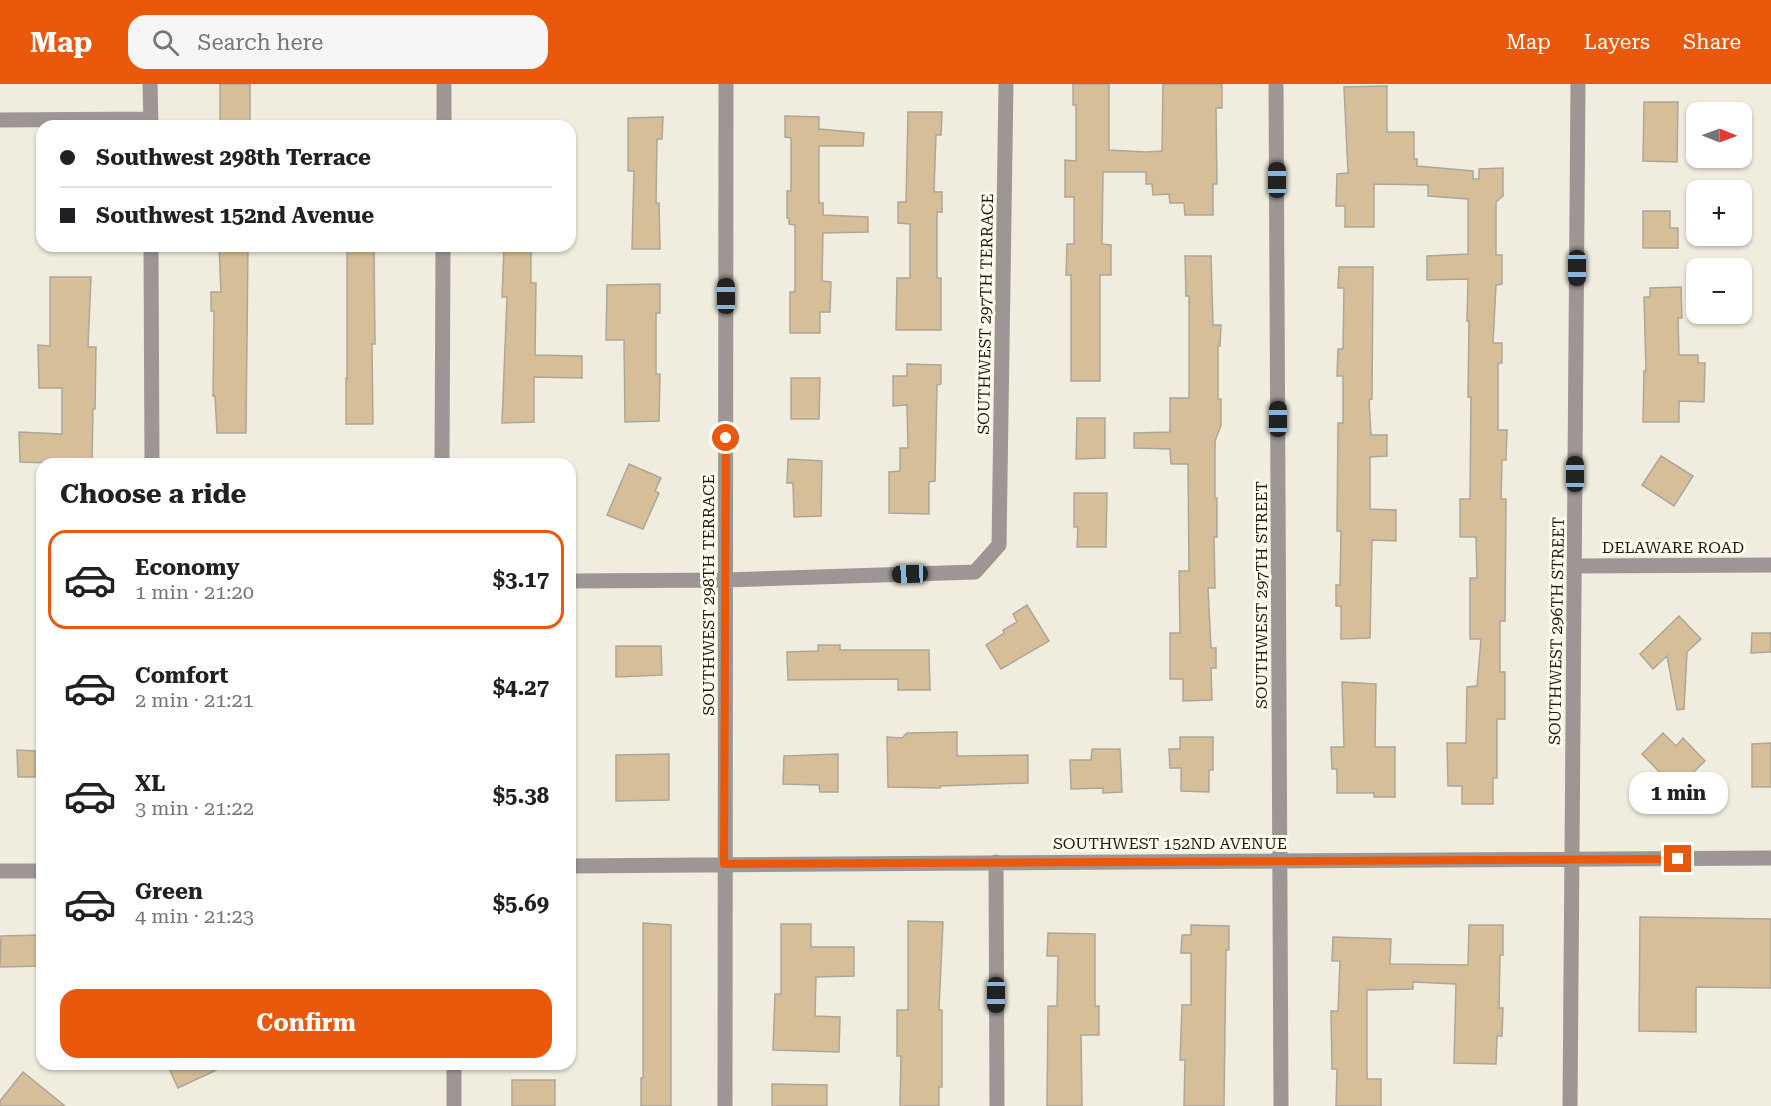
<!DOCTYPE html>
<html lang="en">
<head>
<meta charset="utf-8">
<style>
	body { margin:0; font-family:"Roboto Serif",serif; background:#f6f6f6; color:#202124; height:100vh; display:flex; flex-direction:column; font-size:22px; white-space:nowrap }
	* { box-sizing:border-box; margin:0 }
	p { font-size:20px; color:#757577 }
	.icon { flex:none; width:33px; height:33px; fill:none; stroke:currentColor; stroke-width:2; stroke-linecap:round; stroke-linejoin:round }
	.map { position:relative; flex:1; overflow:hidden }
	.drawer { position:absolute; left:36px; top:374px; width:540px; height:612px; display:flex; flex-direction:column; background:#fff; border-radius:18px; box-shadow:0 2px 4px #0004 }
	.drawer>* { flex:none }
	.hud { position:absolute; left:36px; top:36px; width:540px; height:132px; border-radius:18px; box-shadow:0 2px 4px #0004; display:grid; align-content:center; height:132px; padding:0 24px; background:#fff }
	.needle { width:39px; rotate:91deg }
	.controls { position:absolute; left:1686px; top:18px; display:grid; gap:12px }
	.controls a { display:grid; place-items:center; width:66px; height:66px; border-radius:12px; background:#fff; box-shadow:0 2px 4px #0004; font-size:30px }
	.end { position:absolute; width:27px; height:27px; margin:-14px; border:8px solid #ea580c; background:#fff; box-shadow:0 0 0 3px #fff }
	.from { border-radius:50% }
	.bubble { position:absolute; height:42px; border-radius:18px; background:#fff; box-shadow:0 2px 4px #0004; font-size:20px; font-weight:700; line-height:42px; text-align:center }
	.car { position:absolute; width:18px; height:36px; margin:-18px -9px; border-radius:8px; box-shadow:0 0 4px 2px #0007; background:linear-gradient(#222 24%,#8ab4d8 0 40%,#222 0 76%,#8ab4d8 0 86%,#222 0) }
	.hud b { display:flex; align-items:center; gap:21px; height:57px; font-size:22px }
	.hud b+b { border-top:2px solid #e0e0e0 }
	.hud i { width:15px; height:15px; background:#202124 }
	ul { padding:0; list-style:none }
	li { display:flex; align-items:center; gap:18px; height:99px; margin:0 12px 9px; padding:0 12px; border:3px solid transparent; border-radius:18px }
	li div { flex:1 }
	li b { display:block; font-size:22px }
	li em { font-style:normal; font-weight:700 }
	li.on { border-color:#ea580c }
	li>.icon { width:54px; height:54px; stroke-width:1.5 }
	h2 { padding:0 24px; font-size:27px; line-height:72px }
	.cta { display:flex; gap:12px; margin-top:auto; padding:12px 24px }
	.cta a { flex:1; height:69px; border-radius:18px; background:#ea580c; color:#fff; font-size:24px; font-weight:700; line-height:69px; text-align:center }
	header { display:flex; align-items:center; gap:36px; box-sizing:border-box; height:84px; padding:0 30px; background:#ea580c; color:#fff }
	header strong { font-size:28px }
	nav { display:flex; gap:33px; margin-inline-start:auto; font-size:21px }
	.search { width:420px; height:54px; background:#f6f6f6; display:flex; align-items:center; gap:15px; box-sizing:border-box; padding:0 21px; border-radius:18px; color:#757577; font-size:22px }
	.map>svg:first-child { display:block }
</style>
</head>
<body>
<header>
<strong>Map</strong>
<div class="search"><svg class="icon" aria-label="search" viewBox="0 0 24 24"><circle cx="10" cy="10" r="6"/><path d="M15 15l6 6"/></svg>Search here</div>
<nav><a>Map</a><a>Layers</a><a>Share</a></nav>
</header>
<div class="map">
<svg width="1771" height="1022" viewBox="0 0 1771 1022">
	<rect width="100%" height="100%" fill="#f0eddf"/>
	<path fill="#d6be98" stroke="#ada69a" stroke-width="1.5" d="M220 0H250V42H220Z
		M1073 0H1109V66L1146 68 1162 67 1163 0H1222V24H1216L1217 100H1213V131H1185L1184 119H1170L1169 110 1153 111 1152 100H1146V88H1103L1102 160 1111 161V191H1100V297H1071V191H1066L1067 160H1074V113H1065V76L1076 77V21H1073Z
		M1387 2V48H1414V75H1417V82L1473 87V95H1479V85L1503 84V112L1496 118V171H1502V200L1496 201 1493 259H1502V279H1498V346H1507L1506 376H1502L1501 415H1506L1505 537H1500V588H1505V635H1497V694H1493V720H1462V702H1448L1447 659H1466L1467 603 1477 602 1481 555H1470V494H1477L1476 453H1460V415H1470L1471 313H1468L1469 237H1467L1468 195 1427 196V172L1468 170V115L1428 112V101L1374 100V143H1345V122H1336L1337 90 1348 89 1344 3Z
		M1644 18H1678L1677 78 1643 77Z
		M908 28H942L941 51H936L934 108H942V128H937V194H941V246H896L897 194H910V140L898 139V118H906Z
		M785 32 819 33V45L864 49 863 62H819V119H823V131L868 133V148L823 149 822 197 831 198 830 228H820V249H790V208H795V141L789 140V134H787V107H791V54L785 53Z
		M663 33 662 55H657L656 119H659L660 165H632L634 87H628V34Z
		M1643 127H1670V144H1678V164H1643Z
		M219 162H248L246 349H217L215 312H213L214 227H211V208H221Z
		M347 162H374L375 260H372L373 340H346V294H347Z
		M504 162H531V199H536L535 271 582 272V294L534 293V338L502 339 507 213H502Z
		M1185 172H1211L1213 241H1221L1220 262H1218V315H1221V341L1215 357V414H1217V453H1214L1215 504H1208L1211 564H1216V584H1211L1212 616 1183 617V595H1170V549H1180L1179 487H1189L1188 380H1171L1170 365 1134 364V349L1170 348V314H1189V212H1186Z
		M1339 183H1373L1372 315 1369 316 1371 351H1387V372L1370 373V425L1396 426V457L1372 456 1370 554 1341 555V522H1336V501H1340L1341 447H1337L1338 339H1343V292H1337L1338 265H1343L1344 204H1338Z
		M50 193H91L88 263H96L95 325H93L92 377H85V380L20 378 19 348 62 350V304H39L38 261 50 262Z
		M660 200V229H656V290H660L659 337 625 338 624 256H606L607 201Z
		M1681 203 1682 234H1678L1679 271H1698V279H1705L1704 318 1679 317V338H1643L1644 287H1646L1644 213H1650V204Z
		M907 280 941 281V300L937 301 935 397 929 398V430L889 429V388L900 387V364H908L907 321 893 322V292H907Z
		M791 294H820L819 335H791Z
		M1077 334H1105V374L1076 375Z
		M1661 372 1693 392 1674 422 1642 401Z
		M788 375 822 377 821 432 794 433 793 399H787Z
		M629 380 661 394 655 407 659 409 643 445 607 431Z
		M1074 409H1107L1106 463H1077L1078 443H1074Z
		M1027 521 1049 557 1001 585 986 561 1004 549 1003 546 1017 538 1013 530Z
		M1679 532 1701 555 1687 568 1684 625 1677 626 1667 572 1653 585 1640 570Z
		M1752 549H1771V568L1751 569Z
		M818 561H840V566H929L930 606H898V595L788 596 787 568 818 567Z
		M616 562H661L662 591 616 593Z
		M1342 598 1376 600 1375 663H1395V713H1374V709H1337V685H1332L1331 663H1344Z
		M957 648V672L1028 671V699L940 702V704L888 703 887 653 902 654 907 649Z
		M1663 649 1676 662 1683 654 1705 677 1676 705 1642 670Z
		M1180 653H1213V686H1209V708L1181 707V684H1170L1169 665H1180Z
		M1771 659V703H1752V660Z
		M1092 665H1120L1122 708 1103 709V704L1071 705 1070 676H1091Z
		M17 666 35 667V693H18Z
		M669 670V716L616 717V671Z
		M838 670V708H820L819 701 783 700 784 672Z
		M1640 833 1771 835V904L1696 903V948L1639 947Z
		M908 837 943 838 939 926H942V1003H939V1022H900L901 972H897V926H908Z
		M643 839 671 841V1022H641V994H643Z
		M781 840H811V863H854V892L816 893 815 932 840 933 839 968 773 966 775 910H781Z
		M1191 841 1229 842V866H1226L1224 1022H1184L1185 976H1180L1182 921H1191V869H1181L1182 851H1191Z
		M1469 841H1503V871H1500L1499 924H1503L1502 952H1497L1496 980 1454 979 1456 900 1413 898V905L1367 906V995H1381V1022H1336L1337 985H1332L1331 927H1338L1340 877H1332L1333 853 1391 855 1390 880 1468 881Z
		M1048 849 1095 850V922H1099V951H1081L1082 1022H1047L1048 922H1057L1058 872H1047Z
		M42 851V882L0 883 1 852Z
		M167 980H229L178 1004Z
		M23 988 65 1022H0V1017Z
		M512 996H555V1022H512Z
		M772 1000 827 1001V1022H772Z"/>
	<g fill="none" stroke-linecap="round" stroke-linejoin="round">
		<path stroke="#9d9695" stroke-width="15" d="M150 0 151 42
			M1276 0 1281 1022
			M0 36 151 35
			M444 42V0
			M151 162 152 380
			M442 380 443 162
			M1575 482 1771 481
			M570 497 726 496 975 488 999 461 1006 0
			M996 778 997 1022
			M570 782C970 776 1371 779 1771 774
			M0 787H42
			M454 1022V980
			M725 1022 726 0
			M1570 1022 1578 0"/>
	</g>
	<g fill="none" stroke-linecap="round" stroke-linejoin="round">
		<path stroke="#ea580c" stroke-width="8" d="M726 354 724 780 1678 775"/>
	</g>
	<g text-anchor="middle" stroke-width="6" stroke-linejoin="round" paint-order="stroke">
		<g font-size="16" fill="#1c1b16" stroke="#fefaec">
			<text transform="translate(985 230) rotate(-89)" y="6">SOUTHWEST 297TH TERRACE</text>
			<text x="1673" y="469">DELAWARE ROAD</text>
			<text transform="translate(708 511) rotate(-90)" y="6">SOUTHWEST 298TH TERRACE</text>
			<text transform="translate(1261 511) rotate(-90)" y="6">SOUTHWEST 297TH STREET</text>
			<text transform="translate(1556 547) rotate(-89)" y="6">SOUTHWEST 296TH STREET</text>
			<text x="1170" y="765">SOUTHWEST 152ND AVENUE</text>
		</g>
	</g>
</svg>
<div class="controls">
<a><svg class="needle" viewBox="-14 -14 28 28"><path d="M0-13l5 13h-10z" fill="#e53935"/><path d="M0 13l5-13h-10z" fill="#757577"/></svg></a>
<a>+</a>
<a>−</a>
</div>
<i class="end from" style="left:726px;top:354px"></i>
<i class="end" style="left:1678px;top:775px"></i>
<div class="bubble" style="left:1629px;top:688px;width:99px">1 min</div>
<i class="car" style="left:1277px;top:96px;rotate:0deg"></i>
<i class="car" style="left:1577px;top:184px;rotate:180deg"></i>
<i class="car" style="left:726px;top:212px;rotate:0deg"></i>
<i class="car" style="left:1278px;top:335px;rotate:0deg"></i>
<i class="car" style="left:1575px;top:390px;rotate:0deg"></i>
<i class="car" style="left:910px;top:490px;rotate:268deg"></i>
<i class="car" style="left:996px;top:911px;rotate:180deg"></i>
<div class="hud">
<b><i class="from"></i>Southwest 298th Terrace</b>
<b><i></i>Southwest 152nd Avenue</b>
</div>
<section class="drawer">
<h2>Choose a ride</h2>
<ul>
<li class="on"><svg class="icon" aria-label="car" viewBox="0 0 24 24"><path d="M5 17H2v-5l4-1 3-4h7l3 4 3 1v5h-3M9 17h6M6 11h13"/><circle cx="7" cy="17" r="2"/><circle cx="17" cy="17" r="2"/></svg><div><b>Economy</b><p>1 min · 21:20</p></div><em>$3.17</em></li>
<li><svg class="icon" aria-label="car" viewBox="0 0 24 24"><path d="M5 17H2v-5l4-1 3-4h7l3 4 3 1v5h-3M9 17h6M6 11h13"/><circle cx="7" cy="17" r="2"/><circle cx="17" cy="17" r="2"/></svg><div><b>Comfort</b><p>2 min · 21:21</p></div><em>$4.27</em></li>
<li><svg class="icon" aria-label="car" viewBox="0 0 24 24"><path d="M5 17H2v-5l4-1 3-4h7l3 4 3 1v5h-3M9 17h6M6 11h13"/><circle cx="7" cy="17" r="2"/><circle cx="17" cy="17" r="2"/></svg><div><b>XL</b><p>3 min · 21:22</p></div><em>$5.38</em></li>
<li><svg class="icon" aria-label="car" viewBox="0 0 24 24"><path d="M5 17H2v-5l4-1 3-4h7l3 4 3 1v5h-3M9 17h6M6 11h13"/><circle cx="7" cy="17" r="2"/><circle cx="17" cy="17" r="2"/></svg><div><b>Green</b><p>4 min · 21:23</p></div><em>$5.69</em></li>
</ul>
<div class="cta"><a>Confirm</a></div>
</section>
</div>
</body>
</html>
